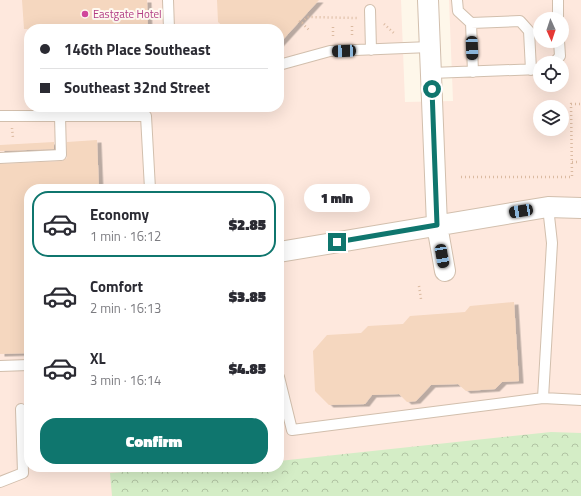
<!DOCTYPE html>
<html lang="en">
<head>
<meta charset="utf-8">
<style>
	body { margin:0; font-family:"Titillium Web",sans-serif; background:#f2f2f3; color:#2b2b33; height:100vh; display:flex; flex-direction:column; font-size:15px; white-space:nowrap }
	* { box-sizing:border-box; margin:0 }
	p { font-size:13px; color:#7c7c81 }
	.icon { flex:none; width:22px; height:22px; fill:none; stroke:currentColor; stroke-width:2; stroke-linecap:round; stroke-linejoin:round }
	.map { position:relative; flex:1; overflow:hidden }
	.panel { position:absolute; left:24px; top:184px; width:260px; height:288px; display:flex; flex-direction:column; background:#fff; border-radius:16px; box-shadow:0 4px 16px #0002 }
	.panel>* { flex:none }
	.hud { position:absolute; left:24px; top:24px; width:260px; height:88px; border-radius:16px; box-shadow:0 4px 16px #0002; display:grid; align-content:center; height:88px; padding:0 16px; background:#fff }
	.needle { width:26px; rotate:177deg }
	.buttons { position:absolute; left:533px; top:12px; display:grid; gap:8px }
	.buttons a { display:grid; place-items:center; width:36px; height:36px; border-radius:50%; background:#fff; box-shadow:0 4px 16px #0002; font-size:20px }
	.end { position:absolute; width:18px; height:18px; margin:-9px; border:5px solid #0f766e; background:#fff; box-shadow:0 0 0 2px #fff }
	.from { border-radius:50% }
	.bubble { position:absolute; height:28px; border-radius:14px; background:#fff; box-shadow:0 4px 16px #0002; font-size:13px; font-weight:800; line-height:28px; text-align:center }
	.car { position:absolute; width:12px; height:24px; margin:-12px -6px; border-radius:5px; box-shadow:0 0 3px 1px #0007; background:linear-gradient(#222 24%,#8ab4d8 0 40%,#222 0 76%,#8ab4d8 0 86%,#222 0) }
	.hud b { display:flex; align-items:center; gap:14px; height:38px; font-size:15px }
	.hud b+b { border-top:1px solid #e1e1e2 }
	.hud i { width:10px; height:10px; background:#2b2b33 }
	ul { padding:7px 0 0; list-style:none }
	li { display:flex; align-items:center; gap:12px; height:66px; margin:0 8px 6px; padding:0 8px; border:2px solid transparent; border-radius:16px }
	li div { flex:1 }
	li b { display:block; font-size:15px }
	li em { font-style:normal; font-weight:800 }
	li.active { border-color:#0f766e }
	li>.icon { width:36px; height:36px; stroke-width:1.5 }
	.cta { display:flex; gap:8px; margin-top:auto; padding:8px 16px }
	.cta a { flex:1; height:46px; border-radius:16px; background:#0f766e; color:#fff; font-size:16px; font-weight:800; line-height:46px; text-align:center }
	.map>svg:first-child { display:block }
</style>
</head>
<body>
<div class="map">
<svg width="581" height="496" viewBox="0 0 581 496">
	<defs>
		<pattern id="forest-crowns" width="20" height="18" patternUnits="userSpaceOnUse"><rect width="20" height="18" fill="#d4edc6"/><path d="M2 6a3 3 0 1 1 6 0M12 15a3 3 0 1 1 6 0" fill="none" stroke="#b1c3a3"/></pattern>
		<filter id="shadow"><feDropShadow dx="4.5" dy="2.5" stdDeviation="0" flood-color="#0004"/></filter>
	</defs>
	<rect width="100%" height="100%" fill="#fef7ea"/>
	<path fill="#fee8dd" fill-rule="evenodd" d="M0 0H401L405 102 453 101 449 0H581V469L124 496H0ZM540 19H562V41H540ZM29 29H279V107H29ZM540 63H562V85H540ZM540 107H562V129H540ZM29 189H279V467H29Z"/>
	<path fill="url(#forest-crowns)" d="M551 432 581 433V496H112L110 473 191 467H279V461Z"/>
	<path fill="#f5d7bf" filter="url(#shadow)" d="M22 0H147L148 29H24Z
		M217 0H319L279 44V29H226L218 22Z
		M97 140 99 189H29V353L0 354V164L62 161 67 158V142Z
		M54 142V149L0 151V145Z
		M514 302 519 381 502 382 495 389 466 391 458 384 431 385 416 401 407 402 399 394 372 395 365 404 329 405 315 391 313 351 327 335 361 333 368 326 403 324 410 316 465 312 470 306Z"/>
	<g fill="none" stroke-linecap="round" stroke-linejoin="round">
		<defs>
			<path id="lane" d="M168 0 169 29
				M457 0 458 11 471 23 520 21 529 31 531 70
				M558 0V19
				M370 10 371 50
				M471 23 473 72
				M554 63 560 56 559 41
				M279 65 330 51 430 47
				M431 73 540 69
				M0 116H146L150 189
				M0 158 61 155 60 116
				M548 207 552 243 543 398 581 400
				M0 366 29 365
				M279 377 292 430 543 398
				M0 482 23 473 21 409"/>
			<path id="street" d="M428 0 437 225 445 271
				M279 252 548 207 581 208"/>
		</defs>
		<use href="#lane" stroke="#d2bfad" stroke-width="12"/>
		<use href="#street" stroke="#d2bfad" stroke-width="22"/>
		<path stroke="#dbbaa1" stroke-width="2.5" stroke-dasharray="1 3" stroke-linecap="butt" d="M299 21 302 23 307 17 357 18
			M302 23 310 31
			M384 24 395 34
			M352 26V38
			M333 27V37
			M12 128 13 138
			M572 162H578
			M461 177H572L571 104H581
			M419 286 421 299"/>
		<use href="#lane" stroke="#fff" stroke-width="10"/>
		<use href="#street" stroke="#fff" stroke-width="20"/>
	</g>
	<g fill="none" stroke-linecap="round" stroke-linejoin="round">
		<path stroke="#0f766e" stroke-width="5" d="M337 242 437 225 432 89"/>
	</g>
	<circle fill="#d1479c" stroke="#fffaf1" stroke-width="1.5" cx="85" cy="14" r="4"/>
	<g text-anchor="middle" stroke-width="4" stroke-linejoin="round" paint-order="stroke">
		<g font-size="11" fill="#b23c85" stroke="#fffaf1" text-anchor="start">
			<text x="93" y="18">Eastgate Hotel</text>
		</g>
	</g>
</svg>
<div class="buttons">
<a><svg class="needle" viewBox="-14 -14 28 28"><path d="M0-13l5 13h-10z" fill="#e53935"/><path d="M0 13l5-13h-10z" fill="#7c7c81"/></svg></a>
<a><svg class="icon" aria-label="locate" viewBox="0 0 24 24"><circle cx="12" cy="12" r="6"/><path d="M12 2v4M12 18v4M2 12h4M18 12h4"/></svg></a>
<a><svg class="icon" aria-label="layers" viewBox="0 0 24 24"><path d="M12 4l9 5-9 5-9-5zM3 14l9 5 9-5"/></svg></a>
</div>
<i class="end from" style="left:432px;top:89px"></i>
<i class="end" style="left:337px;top:242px"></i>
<div class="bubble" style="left:304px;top:184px;width:66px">1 min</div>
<i class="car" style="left:472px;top:48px;rotate:178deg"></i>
<i class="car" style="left:344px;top:51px;rotate:268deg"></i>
<i class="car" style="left:521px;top:211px;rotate:261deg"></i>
<i class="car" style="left:442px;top:256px;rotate:170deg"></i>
<div class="hud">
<b><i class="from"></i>146th Place Southeast</b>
<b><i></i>Southeast 32nd Street</b>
</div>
<section class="panel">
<ul>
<li class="active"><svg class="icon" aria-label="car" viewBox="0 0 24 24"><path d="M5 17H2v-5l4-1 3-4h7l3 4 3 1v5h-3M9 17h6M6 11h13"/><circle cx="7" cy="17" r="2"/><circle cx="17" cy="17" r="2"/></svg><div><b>Economy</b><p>1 min · 16:12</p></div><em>$2.85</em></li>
<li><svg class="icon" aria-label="car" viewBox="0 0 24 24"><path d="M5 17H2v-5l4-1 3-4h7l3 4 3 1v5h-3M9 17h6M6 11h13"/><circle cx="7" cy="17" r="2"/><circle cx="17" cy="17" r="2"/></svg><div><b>Comfort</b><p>2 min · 16:13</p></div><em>$3.85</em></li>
<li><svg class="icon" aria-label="car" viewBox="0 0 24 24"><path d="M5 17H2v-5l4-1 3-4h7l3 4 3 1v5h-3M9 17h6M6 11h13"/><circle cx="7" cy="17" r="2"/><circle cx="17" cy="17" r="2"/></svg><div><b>XL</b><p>3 min · 16:14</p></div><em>$4.85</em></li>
</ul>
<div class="cta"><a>Confirm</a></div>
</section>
</div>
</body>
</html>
